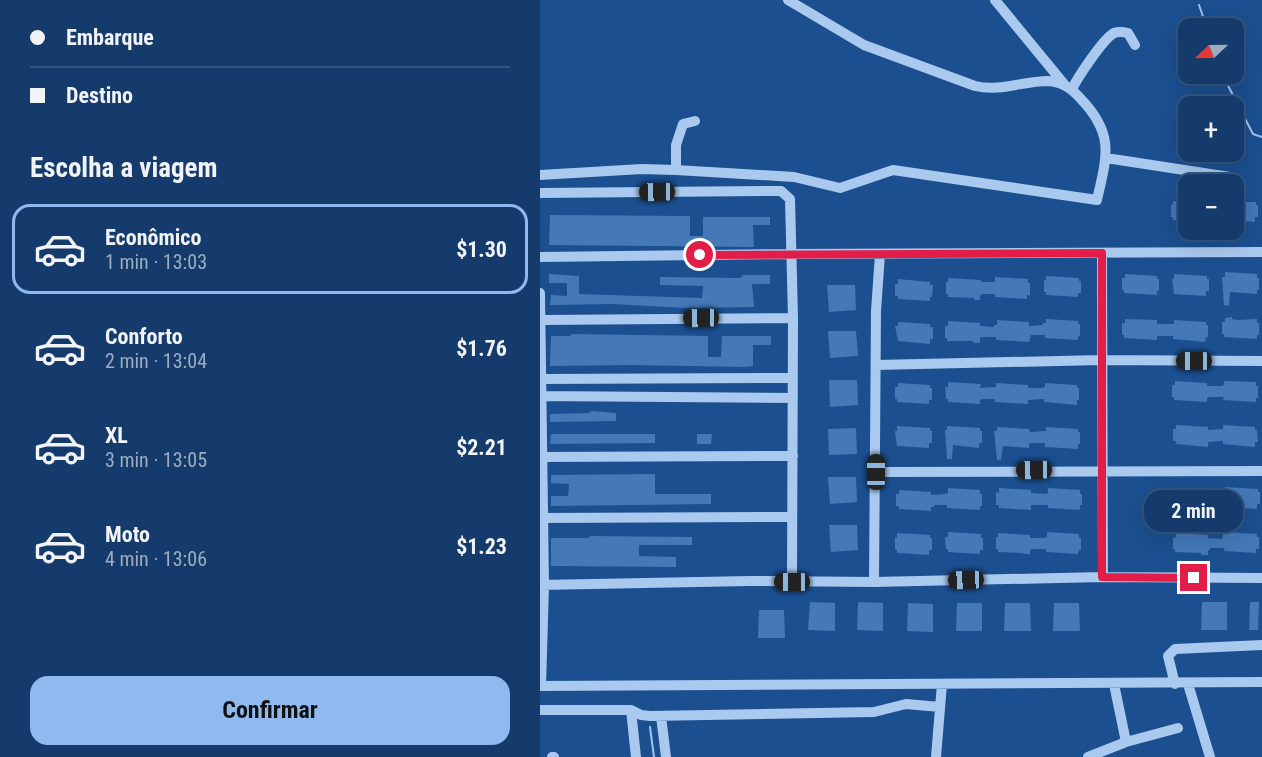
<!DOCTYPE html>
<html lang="pt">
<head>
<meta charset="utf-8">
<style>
	body { margin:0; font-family:"Roboto Condensed",sans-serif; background:#1d4271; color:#f1f3f6; height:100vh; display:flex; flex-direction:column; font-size:22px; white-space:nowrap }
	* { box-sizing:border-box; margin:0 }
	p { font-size:20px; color:#9dadc1 }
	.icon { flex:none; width:33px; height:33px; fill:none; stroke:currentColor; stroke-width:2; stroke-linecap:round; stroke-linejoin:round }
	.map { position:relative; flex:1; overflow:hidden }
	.drawer { display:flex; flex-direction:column; background:#143b6b; width:540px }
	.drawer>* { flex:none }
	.hud { display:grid; align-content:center; height:132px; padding:0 30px; background:#143b6b }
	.needle { width:39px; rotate:248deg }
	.tools { position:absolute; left:638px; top:18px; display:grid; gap:12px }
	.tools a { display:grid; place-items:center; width:66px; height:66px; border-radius:12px; background:#143b6b; box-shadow:0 6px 24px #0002,0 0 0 2px #33557e; font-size:30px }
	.end { position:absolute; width:27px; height:27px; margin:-14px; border:8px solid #e11d48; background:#fff; box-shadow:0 0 0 3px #fff }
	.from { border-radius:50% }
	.bubble { position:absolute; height:42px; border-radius:18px; background:#143b6b; box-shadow:0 6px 24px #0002,0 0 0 2px #33557e; font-size:20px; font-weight:700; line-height:42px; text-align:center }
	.car { position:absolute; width:18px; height:36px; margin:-18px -9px; border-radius:8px; box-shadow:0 0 4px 2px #0007; background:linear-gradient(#222 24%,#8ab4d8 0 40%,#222 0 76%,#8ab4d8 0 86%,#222 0) }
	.hud b { display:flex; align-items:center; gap:21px; height:57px; font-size:22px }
	.hud b+b { border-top:2px solid #33557e }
	.hud i { width:15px; height:15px; background:#f1f3f6 }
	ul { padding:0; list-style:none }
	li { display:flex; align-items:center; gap:18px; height:90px; margin:0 12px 9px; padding:0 18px; border:3px solid transparent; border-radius:18px }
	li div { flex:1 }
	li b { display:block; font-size:22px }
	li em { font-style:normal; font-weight:700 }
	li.selected { border-color:#90b9f0 }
	li>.icon { width:54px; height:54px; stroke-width:1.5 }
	h2 { padding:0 30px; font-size:27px; line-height:72px }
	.cta { display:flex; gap:12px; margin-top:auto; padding:12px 30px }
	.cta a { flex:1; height:69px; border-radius:18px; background:#90b9f0; color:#111; font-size:24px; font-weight:700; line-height:69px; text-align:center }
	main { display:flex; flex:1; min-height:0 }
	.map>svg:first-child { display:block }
</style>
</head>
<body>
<main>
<section class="drawer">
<div class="hud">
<b><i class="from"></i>Embarque</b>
<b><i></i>Destino</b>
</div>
<h2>Escolha a viagem</h2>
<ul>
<li class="selected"><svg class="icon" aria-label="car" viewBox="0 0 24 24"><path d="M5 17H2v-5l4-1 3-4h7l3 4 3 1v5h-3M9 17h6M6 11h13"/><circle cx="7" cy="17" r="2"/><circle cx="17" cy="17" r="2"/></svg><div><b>Econômico</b><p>1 min · 13:03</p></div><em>$1.30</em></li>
<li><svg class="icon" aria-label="car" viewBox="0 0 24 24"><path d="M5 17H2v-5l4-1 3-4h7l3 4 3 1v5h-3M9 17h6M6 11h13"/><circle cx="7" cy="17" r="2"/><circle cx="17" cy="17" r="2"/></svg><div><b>Conforto</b><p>2 min · 13:04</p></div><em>$1.76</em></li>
<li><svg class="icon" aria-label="car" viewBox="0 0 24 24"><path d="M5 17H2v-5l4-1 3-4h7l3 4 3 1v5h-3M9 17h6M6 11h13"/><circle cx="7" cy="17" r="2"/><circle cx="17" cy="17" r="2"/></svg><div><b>XL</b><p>3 min · 13:05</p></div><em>$2.21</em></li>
<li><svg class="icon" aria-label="car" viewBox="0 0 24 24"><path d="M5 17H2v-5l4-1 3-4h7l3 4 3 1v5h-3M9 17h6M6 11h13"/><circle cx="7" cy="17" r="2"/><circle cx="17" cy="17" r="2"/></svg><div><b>Moto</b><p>4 min · 13:06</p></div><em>$1.23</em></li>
</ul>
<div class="cta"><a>Confirmar</a></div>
</section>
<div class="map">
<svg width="722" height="757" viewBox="0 0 722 757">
	<rect width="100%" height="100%" fill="#1b4f8f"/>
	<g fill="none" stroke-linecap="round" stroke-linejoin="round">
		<path stroke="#9cc4f0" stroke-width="2" d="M659 5 667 28
			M682 74 713 134 722 137
			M110 727 114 757"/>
	</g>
	<path fill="#4478b7" d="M633 201 645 202V207H648V216H644V220H633V217H631V205H633Z
		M693 202H716V205H718V217H715V222L693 220Z
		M10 215 150 216V236H163V217H230V225H213L214 247 9 245Z
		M685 272 717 274V278H719V290H717V294L690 292 689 306 684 305 682 277H685Z
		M9 274 39 276V294L162 298 163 286 120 285V277H123L200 278 203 275H230V284H212L214 307 145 308 72 304 10 305 11 295 27 296V283H9Z
		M585 274 617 276V279H619V291H617V295L584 293V290H582V278H585Z
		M634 274 667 276V279H669V291H666V296L634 294 632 278 634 279Z
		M506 276 539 278V281H541V293H538V297L506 295V292H504V280H506Z
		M455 277 488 279V283H490V295H487V299L455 297V294H443L440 295V300H434V298L408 297V294H406V282H408V278L441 280V282H455Z
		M358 279 390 282V285H393L392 297H390V301L358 299V296H355V284H358Z
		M287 285H315L316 310 289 312Z
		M692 317V319L697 320 717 319V323H719V335H717V339L684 337V334H682V322H685V318Z
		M506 319 538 321V324H540V336H538V340L505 338V335H491L489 342 456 340V337H442L440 338V343H433V341H407V338H405V326H408V321L440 323V326L454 327V325H457V320L489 322V326L503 325V323H506Z
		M585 319 617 320V324H634V320L666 322V325H668V337H666L665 342 633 339V336H617V340L584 338V335H582V323H585Z
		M358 322 390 324V327H393V339H390V344L358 341 355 326H358Z
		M288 331H316L318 356 290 358Z
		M31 334 168 336V357H181L182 336H231V345H213V366L206 367 91 365 10 366 11 336H31Z
		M289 380H317L318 405 290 407Z
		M635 381 667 383V386H681L684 385V381L716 382V386H718V398H716V402L683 400 684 397H669L667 398V402L634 400V397H632V385H635Z
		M408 382 441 384 440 388 456 387V383L488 385V388H502L505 387V383L537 385V388H539V400H537V405L504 402V399L488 400V404L455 402V399H442L440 400V404L408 402V399H406L405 387H408Z
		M358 383 390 385V388H392V400H389V404L357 402V399H355V387H358Z
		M50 411 76 413V421L10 422V414L50 413Z
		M636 425 668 427V430L683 429V425L715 427V430H717L718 442H715V447L683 444V441L668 442V447L636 444V441H633V429H636Z
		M357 426 390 428V431H392V443H389V448L357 446 355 431H357Z
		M407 426 440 428V431H442V443H439V448L413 445 412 459H407L405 430H407Z
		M457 427 489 429 490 432 506 431V427L538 429V432H540V444H538V449L505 447V443H491L489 444V448L463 446 461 460H457L454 431H457Z
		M316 428 317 454 289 455 288 429Z
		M11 434H115V443L10 444Z
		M157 434H172L171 444H157Z
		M115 474V494H171V504L11 506V496H28L29 484 11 483V475Z
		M288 477H316L317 502 290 504Z
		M685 487 718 489V492H720V504H717V509L685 507V503H670V505H668V510H661V508H635V504H633V492H636V488L668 490V493H683V491H685Z
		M408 488 440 490V494H442V506H440V510L407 508V505H394V507H391V511L359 509V506H356V494H359V490L391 492V495L405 494 408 493Z
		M459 488 491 490V493L505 494 508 493V488L540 490V494H542V505H540V510L508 508V505H491V510L459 508V505H456V492L459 493Z
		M289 525H317L318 550 291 552Z
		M408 532 441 534V538H443V550H440V554L408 552V549H406L405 537H408Z
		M507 532 539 534V538H541V550H539L538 554 506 552V549H493L490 550V554H483L484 553 458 552V549H456V537H458V533L490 535V538H504L507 537Z
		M684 532 717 534V537H719V549H716V553L684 551V548H670V550H668V555H661V553L635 552V549H633V538L636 537V533L668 535V538L682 539Z
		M357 533 390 535V538H392V550H389V555L357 553V550L355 549V537L357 538Z
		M51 536 152 537V545H99V556L136 557V567L11 566V538H48Z
		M270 602 295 603V631L268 630Z
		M318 602 343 603V631L317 630Z
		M662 602H687V630H661Z
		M710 602H719L718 630H709Z
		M368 603 393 604V632L367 631Z
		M417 603H442V631H416Z
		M465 603H490L491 631H464Z
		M514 603H539L540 631H513Z
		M219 610H244L245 638H218Z"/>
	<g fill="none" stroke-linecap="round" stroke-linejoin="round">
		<path stroke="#a9c9ee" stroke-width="10" d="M455 0 524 84
			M532 89C538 77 563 39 574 33 579 31 584 32 588 33L595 45
			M566 158 690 177
			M136 170V145L143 124 155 121
			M0 175 102 169 136 170 254 177 300 188 353 170 557 200C567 156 575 134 540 98 531 88 522 82 508 81 483 81 460 92 435 86L324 45 248 0
			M0 193 235 191H241L250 199 253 318 252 582
			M562 253 563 577
			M0 257 252 254 722 252
			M0 293 4 585 1 686
			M0 320 253 318
			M336 365 561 360 722 361
			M0 379 253 378
			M0 396 253 398
			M0 457 253 456
			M336 472 722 471
			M0 518 252 517
			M334 582 336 311 340 254
			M0 585 210 581 334 582 563 577 722 578
			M635 684 628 656 635 649 722 645
			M648 684 670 757
			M0 686 722 682
			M0 710H91L101 715 110 716 334 712 366 704 400 707
			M91 710 96 757
			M121 716 126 757
			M586 742 638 728
			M12 757H14
			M396 757 402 684
			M548 757 586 742 574 684"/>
	</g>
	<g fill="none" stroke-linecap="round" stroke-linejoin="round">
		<path stroke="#e11d48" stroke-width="8" d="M160 255 562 253V577L654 578"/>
	</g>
</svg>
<div class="tools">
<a><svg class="needle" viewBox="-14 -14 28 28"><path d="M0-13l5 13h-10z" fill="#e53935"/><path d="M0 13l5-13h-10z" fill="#9dadc1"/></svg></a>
<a>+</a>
<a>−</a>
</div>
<i class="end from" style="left:160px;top:255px"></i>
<i class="end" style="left:654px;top:578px"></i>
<div class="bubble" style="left:604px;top:490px;width:99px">2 min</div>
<i class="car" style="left:117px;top:192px;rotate:269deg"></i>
<i class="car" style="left:161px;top:318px;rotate:269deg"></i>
<i class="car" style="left:654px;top:361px;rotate:270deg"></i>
<i class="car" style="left:494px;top:470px;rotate:269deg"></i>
<i class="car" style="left:336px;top:472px;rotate:0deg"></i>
<i class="car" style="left:426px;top:580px;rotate:268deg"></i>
<i class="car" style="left:252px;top:582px;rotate:270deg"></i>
</div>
</main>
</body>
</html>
